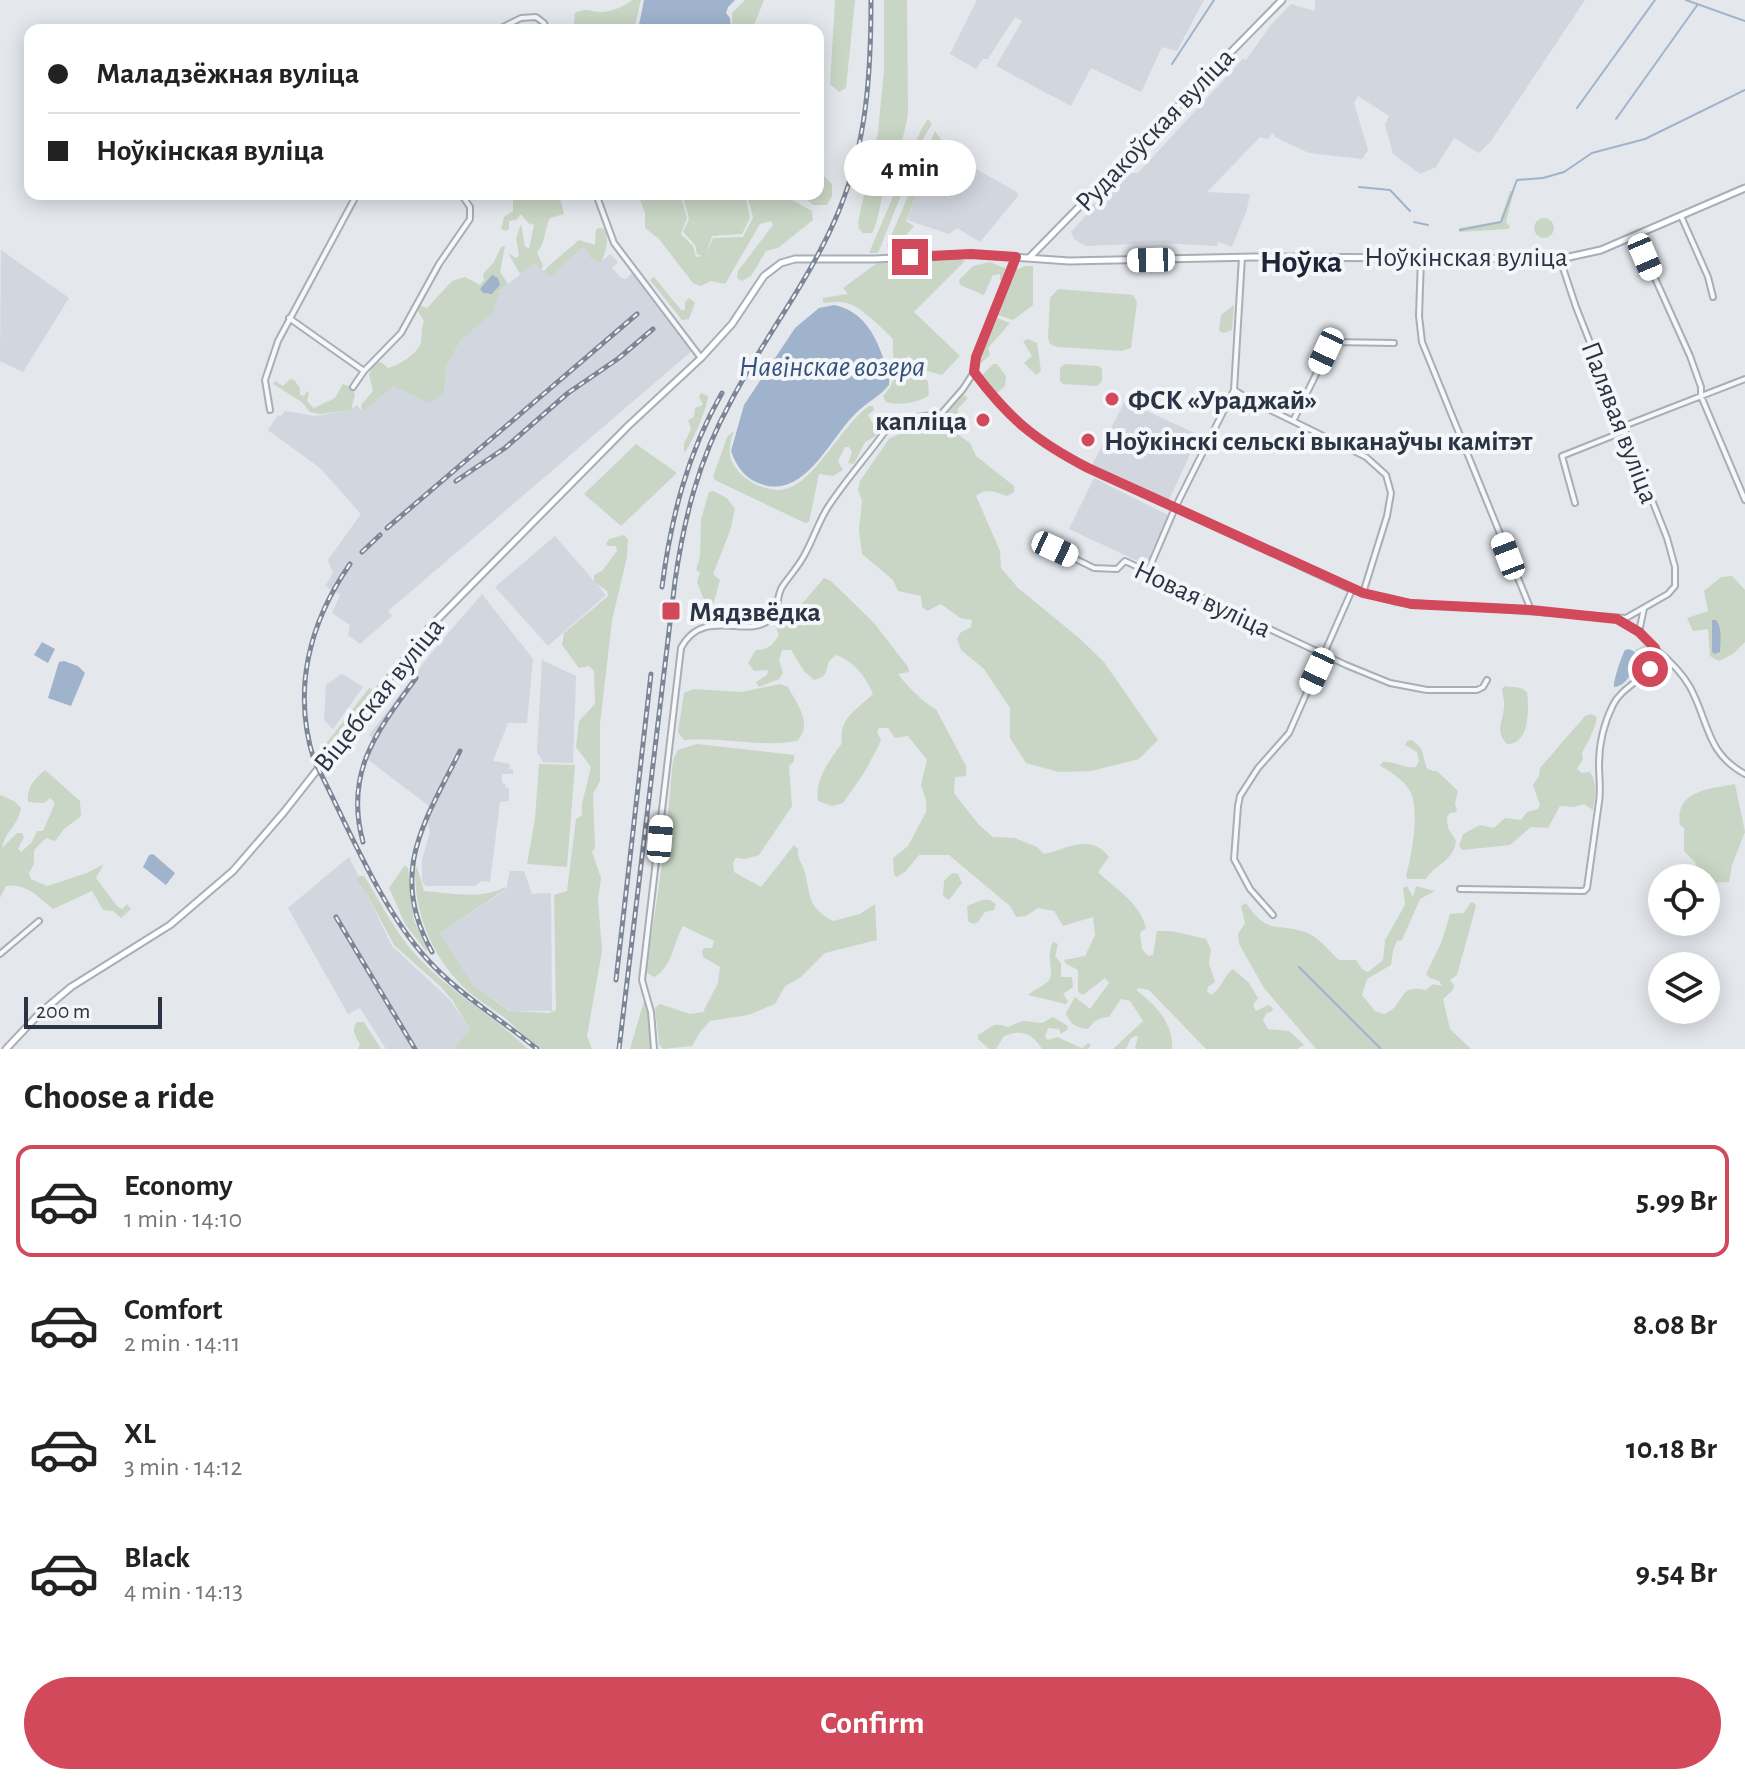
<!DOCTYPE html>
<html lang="en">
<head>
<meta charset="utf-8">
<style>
	body { margin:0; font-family:"Alegreya Sans",sans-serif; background:#f2f2f2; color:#222; height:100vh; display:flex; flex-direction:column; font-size:30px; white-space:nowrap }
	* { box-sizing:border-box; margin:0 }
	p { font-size:26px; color:#767676 }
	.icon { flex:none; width:44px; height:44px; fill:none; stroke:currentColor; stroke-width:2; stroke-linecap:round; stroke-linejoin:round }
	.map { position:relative; height:1049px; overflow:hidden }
	.side { display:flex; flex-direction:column; background:#fff; flex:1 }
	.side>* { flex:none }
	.top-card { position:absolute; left:24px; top:24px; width:800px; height:176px; border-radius:16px; box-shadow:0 4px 20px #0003; display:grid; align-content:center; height:176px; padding:0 24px; background:#fff }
	.tools { position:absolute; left:1648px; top:864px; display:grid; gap:16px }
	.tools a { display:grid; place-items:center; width:72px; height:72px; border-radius:50%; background:#fff; box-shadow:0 4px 20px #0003; font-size:40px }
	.scale { position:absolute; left:24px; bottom:20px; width:138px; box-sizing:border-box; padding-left:8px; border:4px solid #2b3445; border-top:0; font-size:22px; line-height:28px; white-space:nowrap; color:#2b3445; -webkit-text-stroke:6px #f4f6f9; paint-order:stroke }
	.end { position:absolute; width:36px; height:36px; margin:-18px; border:10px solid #d1495b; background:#fff; box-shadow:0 0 0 4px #fff }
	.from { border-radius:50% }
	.bubble { position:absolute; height:56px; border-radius:28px; background:#fff; box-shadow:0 4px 20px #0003; font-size:26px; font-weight:600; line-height:56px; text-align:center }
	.car { position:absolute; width:24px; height:48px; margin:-24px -12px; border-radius:10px; box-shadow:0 0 6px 2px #0007; background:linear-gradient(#fff 24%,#345 0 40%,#fff 0 76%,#345 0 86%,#fff 0) }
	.top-card b { display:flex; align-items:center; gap:28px; height:76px; font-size:30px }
	.top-card b+b { border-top:2px solid #e0e0e0 }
	.top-card i { width:20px; height:20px; background:#222 }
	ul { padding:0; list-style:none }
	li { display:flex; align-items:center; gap:24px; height:112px; margin:0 16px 12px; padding:0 8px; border:4px solid transparent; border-radius:16px }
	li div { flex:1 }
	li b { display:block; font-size:30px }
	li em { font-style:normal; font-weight:600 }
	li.on { border-color:#d1495b }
	li>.icon { width:72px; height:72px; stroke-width:1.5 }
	h2 { padding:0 24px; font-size:36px; line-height:96px }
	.action { display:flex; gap:16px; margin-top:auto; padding:16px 24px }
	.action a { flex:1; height:92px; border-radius:48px; background:#d1495b; color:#fff; font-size:32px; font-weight:600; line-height:92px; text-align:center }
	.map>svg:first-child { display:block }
</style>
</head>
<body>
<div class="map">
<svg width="1745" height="1049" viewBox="0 0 1745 1049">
	<rect width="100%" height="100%" fill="#e4e7ec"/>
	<path fill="#d2d6de" d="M977 0H1204L1177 51 1162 47 1141 92 1091 68 1071 106 996 66 1022 21 1015 17 988 59H983L976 69 950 54Z
		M1315 0H1585L1491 141 1479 153 1454 138 1436 167 1420 174 1393 154 1385 125 1389 116 1358 96 1354 103 1368 150 1362 159 1309 153 1275 137 1273 133 1267 139 1260 137 1207 192 1250 194 1247 209 1232 247 1218 242 1217 246 1158 243 1086 246 1074 239 1071 232 1092 209 1093 203 1099 204 1103 195 1128 173H1138L1243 59 1246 60 1270 26 1291 4 1315 11Z
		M956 158 1017 192 1018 196 980 242 957 228 949 234 907 220 925 172Z
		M579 243 584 244 602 261 610 254 618 262 612 268 621 278 626 279 632 273 692 351 388 611 392 616 360 644 348 635 350 625 332 613 340 595 325 586 333 573 328 560 361 514 320 468 268 430 278 415 281 416 285 411 315 416 350 410 357 405 363 412 393 386 444 393 446 368 460 341 493 313 500 290 535 263 545 272Z
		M1 250 69 298 23 372 0 361Z
		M1125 401 1199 435 1168 502 1091 467Z
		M1094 478 1168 515 1146 565 1069 529Z
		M555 536 606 595 548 646 495 587Z
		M482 594 533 659 527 723H508L493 761 510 764 509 769H513V774H502V783L506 784 505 788H509V801L500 802 490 882 481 881 475 886H426L422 882V859L430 832 428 823 423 820 429 806 367 759 375 741 369 735 432 652Z
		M542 660 576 676 573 763 543 762 537 752Z
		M342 674 363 687 333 729 324 720 326 685Z
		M349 857 392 946 450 1000 471 1031 452 1049H386L360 1008 348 1014 288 908Z
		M510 871H524L532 894 551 893 552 1011H510L473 985 440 933 506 890Z"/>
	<path fill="#c9d6c5" d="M633 0H641L634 30H573L575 13C586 7 590 12 601 12 613 12 623 6 633 0Z
		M745 0H764L752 30H732V13Z
		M835 0H855L846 88 839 92 830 84Z
		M884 0H907L908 113C905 138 893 167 884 191 879 206 879 220 872 233H863L859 229 858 222 878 133 884 70Z
		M928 119 932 124 924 137 878 253H869L922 128Z
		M935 131 942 141 930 168 925 172 906 221 914 226 894 249 889 250 887 246Z
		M818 177H825L832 184V196L827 205H813L804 197 805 194H818Z
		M1510 191H1514L1506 222 1510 227 1508 229 1459 232V228L1500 221Z
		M513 194H545L550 200 556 199 559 194 564 214 550 218C544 230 546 242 537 252L543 266 541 269 535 263 520 274 508 253 516 258 519 255 516 238 521 224 525 247 529 248 534 225 528 223 521 214 516 220 509 221V229L506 231 501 229 504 217 513 211Z
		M638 194H680L687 218 681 234 693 246 696 257 702 256 697 254 695 245 683 232 689 219 682 194H745L750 218 742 234 712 236 706 253 713 238 743 237 753 217 747 194H791L792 200 812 211 813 220 778 248 766 251 751 276 742 281 737 278 738 271 773 225 771 221 760 224 725 284 711 281 701 286 693 283 659 239 645 228V213Z
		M1534 228a10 10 0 1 1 20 0a10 10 0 1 1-20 0Z
		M599 228 605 229C610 242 605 252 601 263L591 258 586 247 581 248 552 276H548L544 271C554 260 568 250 579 240L595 245 596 230Z
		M505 246 500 272 508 284 500 290 493 313 460 341 446 368 444 393 430 403 393 386 363 412 361 405 373 391 369 374 375 363 381 362 388 368C399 365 418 354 421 342 422 333 421 329 424 321L417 310 419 305 427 308 452 281 465 277 480 285 484 280 483 274 494 262 501 247Z
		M960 259 965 261 914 312 960 356 942 375 923 370 908 355 907 359 928 382 929 395C918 403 899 406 886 402L883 396C903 375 891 364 893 339 882 328 858 303 842 302 836 301 829 303 823 303V298L848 294 843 288 880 261Z
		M990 262 1007 269 1002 280H1000V274L993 275 984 295 960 285 959 280 973 266Z
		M1026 266H1033V305L1013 320 998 315 1015 270Z
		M654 277 681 310H685V302L689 298 695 303 689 319 682 320 650 280Z
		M1058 289 1133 295 1137 302 1131 348 1122 351 1057 347 1050 344 1048 338 1050 298Z
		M1234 305 1232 330 1224 333 1219 331 1221 315Z
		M997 318 1010 323 988 348 990 355 981 363 979 362Z
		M1028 339 1037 343 1041 371 1036 375 1024 363 1032 356 1023 341Z
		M993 364H997L1006 376 1005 386 996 394 982 379V375Z
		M1065 364 1099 366 1102 369V381L1097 386 1063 384 1060 381V368Z
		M290 379 294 380 300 388V395L304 396 307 391 309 393 307 401 314 408 335 398 343 384 353 388 355 395 351 410 320 414 310 412 302 402 273 384 275 381 283 386Z
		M701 393 708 396C708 406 691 446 684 453V444L691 429 688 420 694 417 695 408 703 405 699 397Z
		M963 394 968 398 957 410 959 413 957 422 946 417 945 413Z
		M869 406H873L874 410 868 415 875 427 876 436 865 442 854 464 848 463 852 452 849 447H845L838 461 843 470 833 476 819 474 809 522 805 523 715 480 713 477 727 437 734 431C729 444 727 456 735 467 742 476 749 482 760 486 770 490 781 492 791 487 819 475 841 426 869 406Z
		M919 425 942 427 956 433 970 443 976 456 1014 486V492L1007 496C996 492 986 487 976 496L1000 551 1001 568 1018 588 1078 637 1104 662 1158 740 1139 759 1091 771 1059 772 1026 763 1010 738V708L984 669 961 650 957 639 960 633 971 627 972 620 960 618 941 604 927 611 922 607 921 596 898 591 893 580 862 554 859 530 862 500 858 490 860 481 889 439Z
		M636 444 677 473 621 526 584 494Z
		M713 491 727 498 735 509 730 531 713 574 720 580 712 609 708 610 697 582 700 572 696 570 700 556 701 519 709 492Z
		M624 535 628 539 627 557 612 620 600 724V781L593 794 595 848 592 852 601 878 598 899 602 951 587 1036 592 1049C579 1049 553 1049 542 1049 534 1046 513 1025 505 1018 493 1009 481 1002 470 993 434 962 414 915 415 868L417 867 424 891C450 893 482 900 505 887L506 889 440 933 473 985 509 1011 549 1013 556 1010 554 895 567 891 576 819 582 815V804L591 767 576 747 579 721 595 704 594 671 589 666 579 668 562 645 564 633 608 596 607 591 594 582V575L602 571 617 551 616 546H608L606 544 609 539Z
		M1732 576 1745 590V642L1733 654 1719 661 1710 656 1708 629 1693 631 1687 618 1708 611 1704 591 1721 577Z
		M824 578 831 581 874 623 908 667 909 672 898 674C904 683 926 705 936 709L966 766V776L955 777 954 793 979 825 993 837 1015 838 1037 847 1044 854C1068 849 1090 832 1109 857L1098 872C1116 890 1139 901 1146 928L1140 933 1142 949 1148 956 1153 955 1157 931H1171L1206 939 1211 950 1209 963 1215 982 1208 987 1207 991 1211 995C1222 989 1223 976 1233 969L1249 983 1258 998 1253 1005 1256 1011 1268 1005 1273 1008 1272 1011 1266 1014 1263 1020 1268 1029 1289 1031 1304 1045 1297 1049H1206L1149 990 1138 988 1137 991C1155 1004 1174 1024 1172 1049H1137L1135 1047 1138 1037 1136 1036 1131 1038 1126 1049H1113L1143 1021 1130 1001 1121 999 1109 1017C1099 1017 1094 1021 1088 1029 1077 1028 1069 1024 1066 1013L1075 997 1090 1009 1109 983 1105 978 1083 995 1078 992V970L1066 964 1064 960 1085 956 1095 935 1093 917 1063 926 1054 911 1038 908 1026 916 1016 917 1010 906 949 855H919L905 872 897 877 894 875 893 858 908 846 926 812V800L921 785 927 760 908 736 895 738 888 728H879L877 731 881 741 864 773 843 803 832 806 818 801C814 780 830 760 842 743 838 718 858 709 873 694 866 677 854 661 836 655L829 661C826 672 827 677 814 680L804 671 791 650H782L779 660 783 673 779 679 759 687 756 682 767 675 768 670 754 671 748 663 756 650C767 650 774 645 779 634 773 624 775 620 783 612H795Z
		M1644 645H1648L1651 652 1648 666 1640 671 1638 670 1639 657 1635 650Z
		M780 684 788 687C798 705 813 725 797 741 759 748 722 736 684 740L678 732 684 693 693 689 742 692Z
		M1505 686 1521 688 1527 692C1529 709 1530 744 1507 744 1493 730 1505 719 1504 703 1504 698 1502 694 1502 689Z
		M369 688 372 689 371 696 333 748 326 751 325 745Z
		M1591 714 1597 717C1595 729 1588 742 1582 753L1583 759 1577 769 1582 773 1590 772C1598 784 1595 797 1593 810L1584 804 1574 807 1560 806 1548 828 1531 827 1510 845 1462 850 1459 846 1463 834 1480 825 1494 828 1505 818 1521 820 1527 812 1538 809 1540 805 1533 785 1539 776 1540 768 1585 716Z
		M1412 740 1421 748 1427 769 1438 772 1458 791 1455 803 1457 812 1450 813 1447 817 1448 828 1456 841C1454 861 1435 864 1426 879H1407L1406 875C1412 855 1420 810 1410 791 1405 781 1390 771 1380 766L1382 762C1393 760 1404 769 1416 767L1419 761 1417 752 1405 745 1407 741Z
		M697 744 794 755V761L789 766 792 806 759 855 745 859 736 858 733 863 734 872 761 887 794 845 798 849C797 859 802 863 805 873 811 898 808 907 833 921L860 914 875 904 877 940 825 953 801 977 785 986 775 1004 748 1015 710 1021 700 1032 692 1046 663 1049 659 1044 655 1008 660 1004 690 1014 703 1012 718 983 720 967 703 957 702 951 704 948H712L714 941 683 926C673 943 673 967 654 977L646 972 666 838 673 760 678 750Z
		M539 764 575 765 567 867 527 864 535 819Z
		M45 770 80 801 81 816 64 829 55 841 46 838 34 850V864L29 873 31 879 47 886 87 873 104 864 96 878 117 906 122 909 127 904 131 909 121 918 113 911 103 910 92 891 53 909C38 897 26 883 6 886L0 898V795L14 801 21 808C17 828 6 829 2 848L17 833H22L24 837 18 849 21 852 32 842 37 831H43L55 803 50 798 44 803 28 802C27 786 34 780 45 770Z
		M1735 784 1745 832 1732 865 1729 882 1706 883V878H1700L1695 862 1684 851V828L1680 825C1674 790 1710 789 1735 784Z
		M405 865 408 868 414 921 428 950 426 951 405 924 389 888Z
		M952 873 958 874 962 883 949 900 943 896 944 881Z
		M359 876H364C381 902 394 931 415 954 448 991 493 1015 528 1049H453L470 1030 453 1001 440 986 394 945 368 896 357 880Z
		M1407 886 1413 897 1416 886 1435 891 1420 899 1402 940 1397 941 1393 951 1391 965 1367 979 1362 995 1375 1011 1384 1014C1406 1006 1396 983 1426 990L1433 984 1442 986 1439 981 1430 978 1426 974 1442 941 1450 914 1464 913 1471 902 1474 903 1476 906 1457 975 1450 980 1454 985 1453 990 1443 999 1450 1029 1471 1049H1316L1264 988 1239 944 1238 934 1245 923 1241 906 1246 903C1269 936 1274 922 1305 932 1318 936 1329 951 1339 960H1356L1362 969 1368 972 1383 960 1385 940 1405 905 1403 888Z
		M982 900H990L996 904 994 910 985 912 978 922 973 924 968 921 967 906Z
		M1053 942 1058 944 1055 956 1061 963V977H1072L1073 987 1063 994 1068 1001 1066 1004 1028 995C1033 990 1044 986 1049 980 1055 974 1045 957 1053 942Z
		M644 1001 651 1024 652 1049H630Z
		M1053 1017 1068 1026 1067 1030 1061 1034 1059 1029 1048 1028 1045 1037 1048 1040 1057 1037 1082 1048 1088 1043 1091 1045 1088 1049H1042C1032 1033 1021 1029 1004 1036L996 1049H989L978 1039V1035C992 1028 991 1021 1008 1027L1023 1021 1042 1023Z
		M357 1022H364L381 1049H358L360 1044C355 1036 351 1030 357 1022Z"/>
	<path fill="#9fb4cc" d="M644 0H735L728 7 726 13 730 18 731 30H638Z
		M492 275 498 278 500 285 492 294 483 293 480 289Z
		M834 305C863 311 875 334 884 360 887 369 890 374 889 385 879 397 867 402 856 413 831 437 806 497 764 485 746 480 737 468 731 451L744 405 795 328 819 308Z
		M1712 620H1716C1723 629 1720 641 1720 652L1714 654 1712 651Z
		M42 642 55 649 48 663 34 655Z
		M1629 649 1635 652 1638 662C1632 671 1627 686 1614 687 1613 682 1621 657 1625 650Z
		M64 661 78 666 85 673 71 706 48 698 59 662Z
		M153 854 175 873 166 885 143 867 149 855Z"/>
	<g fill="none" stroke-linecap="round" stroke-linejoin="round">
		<path stroke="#9fb4cc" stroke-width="2" d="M1686 0 1745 21
			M1172 64 1214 0
			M1577 108 1655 0
			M1616 119 1698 4
			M1359 187 1390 190 1410 211
			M1414 222 1428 225
			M1460 230 1501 222 1517 180 1543 178 1564 172 1592 153 1645 139 1745 90
			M1299 967 1381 1049"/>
		<defs>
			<path id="street" d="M497 30 521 18 536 17 544 23 547 30
				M596 194 614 243 701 358
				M1681 216 1708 277 1713 297
				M1636 236 1690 356 1701 387V396L1745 500
				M1421 258 1419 316 1422 342 1531 610
				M289 318 364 371 401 333 439 264 470 219V207L461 194
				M974 372C1009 419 1036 441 1088 468L1352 590 1397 602 1626 618 1668 594 1675 586V567L1667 538 1576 307 1560 259
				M353 387 364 371
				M1234 390 1250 400 1366 457 1386 475 1391 493 1387 516 1363 593
				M270 410 265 380 278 341 357 194
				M1293 421 1332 342 1394 343
				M1624 426 1745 379
				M1575 503 1562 456 1625 431
				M1055 549 1094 568 1117 569 1125 561 1346 665 1390 683 1427 690H1477L1483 687 1487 680
				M1148 571 1175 508 1234 390 1242 257
				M1619 620 1639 632
				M1657 650C1669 660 1682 673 1690 687 1709 722 1706 753 1745 774
				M1460 889 1584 891 1587 888C1591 859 1595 830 1599 802 1601 790 1599 777 1599 765 1599 744 1604 723 1613 705 1623 683 1660 675 1655 648L1639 632 1644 608
				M1273 915 1250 889 1234 859 1238 806 1240 796 1258 768 1289 733 1352 590
				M0 954 39 921
				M654 1049 651 1012 642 980 681 648C703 606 748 639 769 620 781 610 775 599 782 587 790 575 800 565 806 552 814 537 819 521 828 507 847 478 871 452 891 423L901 419 941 414 963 389 974 372 976 357 1016 257"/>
			<path id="secondary" d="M1029 258 1282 0
				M6 1049 39 1014 71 987 170 925 233 871 284 812 428 629 628 426 701 358 732 324 764 276 781 263 795 259H875L971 254 1069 261 1254 257 1560 259 1601 250 1745 188"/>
		</defs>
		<use href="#street" stroke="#a9aeb7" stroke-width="8"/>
		<use href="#secondary" stroke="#a9aeb7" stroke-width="9"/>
		<use href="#street" stroke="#f7f8fa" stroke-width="4"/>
		<use href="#secondary" stroke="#fff" stroke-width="5"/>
		<defs>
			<path id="rail" d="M456 481 505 448 568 393 619 358 653 329
				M387 528 637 314
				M362 552 380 535
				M350 564C309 623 292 690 314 760 346 822 380 908 427 959 458 994 501 1019 537 1049
				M662 587C671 518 687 454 722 393
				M363 842C344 772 377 731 416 678
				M336 917 415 1049
				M432 952C388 873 424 823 460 751
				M616 980 651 674
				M619 1049 675 581C684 518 699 459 730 403 764 337 812 278 840 208 867 141 871 71 871 0"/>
		</defs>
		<use href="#rail" stroke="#7d8696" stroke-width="5"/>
		<use href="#rail" stroke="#f4f6f9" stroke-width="2" stroke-dasharray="6" stroke-linecap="butt"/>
	</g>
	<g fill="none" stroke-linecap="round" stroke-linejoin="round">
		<path stroke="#d1495b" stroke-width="10" d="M910 257 971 254 1016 257 976 357 974 372C1009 419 1036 441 1088 468L1363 593 1411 604 1531 610 1617 619 1639 632 1655 648V659L1650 669"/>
	</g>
	<g fill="#d1495b" stroke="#f4f6f9" stroke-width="3">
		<circle cx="1112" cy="399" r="8"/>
		<circle cx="983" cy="420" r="8"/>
		<circle cx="1088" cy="440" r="8"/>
		<rect x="661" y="601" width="20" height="20" rx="4"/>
	</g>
	<g text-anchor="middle" stroke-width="8" stroke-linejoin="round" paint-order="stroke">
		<g font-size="28" fill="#2b3445" stroke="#f4f6f9">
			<text transform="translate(1154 129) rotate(-46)" y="10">Рудакоўская вуліца</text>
			<text x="1466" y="266">Ноўкінская вуліца</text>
			<text transform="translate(1621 422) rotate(69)" y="10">Палявая вуліца</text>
			<text transform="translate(1203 598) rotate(25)" y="10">Новая вуліца</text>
			<text transform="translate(378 694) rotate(-51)" y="10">Віцебская вуліца</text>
		</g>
		<g font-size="28" font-weight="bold" fill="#2b3445" stroke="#f4f6f9" text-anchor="start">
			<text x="1128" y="409">ФСК «Ураджай»</text>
			<text x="967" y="430" text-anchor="end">капліца</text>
			<text x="1104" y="450">Ноўкінскі сельскі выканаўчы камітэт</text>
			<text x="689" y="621">Мядзвёдка</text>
		</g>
		<g font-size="30" font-style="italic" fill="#34527a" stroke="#f4f6f9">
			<text x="832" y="376">Навінскае возера</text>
		</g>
		<g font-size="32" font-weight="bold" fill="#1d2536" stroke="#f4f6f9">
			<text x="1301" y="272">Ноўка</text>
		</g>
	</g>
</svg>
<div class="tools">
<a><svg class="icon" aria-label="locate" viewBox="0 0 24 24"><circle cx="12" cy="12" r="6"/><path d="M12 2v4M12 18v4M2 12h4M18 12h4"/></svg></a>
<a><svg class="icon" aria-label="layers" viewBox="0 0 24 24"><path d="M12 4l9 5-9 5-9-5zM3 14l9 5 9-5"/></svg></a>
</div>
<div class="scale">200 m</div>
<i class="end from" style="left:1650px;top:669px"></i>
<i class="end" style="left:910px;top:257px"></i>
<div class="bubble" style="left:844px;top:140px;width:132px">4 min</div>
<i class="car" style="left:1645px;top:257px;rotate:157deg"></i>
<i class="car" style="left:1151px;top:260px;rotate:269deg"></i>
<i class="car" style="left:1326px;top:351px;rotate:205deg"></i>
<i class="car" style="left:1055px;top:549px;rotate:115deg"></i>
<i class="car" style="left:1508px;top:556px;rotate:339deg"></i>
<i class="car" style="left:1317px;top:671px;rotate:205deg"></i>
<i class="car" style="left:660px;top:839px;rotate:5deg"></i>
<div class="top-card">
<b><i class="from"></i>Маладзёжная вуліца</b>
<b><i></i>Ноўкінская вуліца</b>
</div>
</div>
<section class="side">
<h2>Choose a ride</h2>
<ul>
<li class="on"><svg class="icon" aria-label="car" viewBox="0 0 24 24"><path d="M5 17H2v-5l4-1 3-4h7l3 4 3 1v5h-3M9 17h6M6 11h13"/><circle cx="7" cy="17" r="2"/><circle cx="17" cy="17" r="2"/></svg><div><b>Economy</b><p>1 min · 14:10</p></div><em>5.99 Br</em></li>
<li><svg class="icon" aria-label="car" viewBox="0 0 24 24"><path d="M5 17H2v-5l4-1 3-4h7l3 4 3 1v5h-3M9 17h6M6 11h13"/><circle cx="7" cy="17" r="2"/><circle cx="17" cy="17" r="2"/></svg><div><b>Comfort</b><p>2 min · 14:11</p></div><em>8.08 Br</em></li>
<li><svg class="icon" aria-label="car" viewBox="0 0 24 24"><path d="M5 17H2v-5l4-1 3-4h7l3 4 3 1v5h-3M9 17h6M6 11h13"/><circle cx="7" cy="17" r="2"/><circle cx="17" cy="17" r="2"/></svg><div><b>XL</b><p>3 min · 14:12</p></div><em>10.18 Br</em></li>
<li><svg class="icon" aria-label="car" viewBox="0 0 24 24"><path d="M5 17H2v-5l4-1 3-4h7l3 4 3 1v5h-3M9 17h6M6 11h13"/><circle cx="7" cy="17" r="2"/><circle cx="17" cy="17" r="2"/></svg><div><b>Black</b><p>4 min · 14:13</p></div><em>9.54 Br</em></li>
</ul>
<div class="action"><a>Confirm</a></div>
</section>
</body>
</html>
